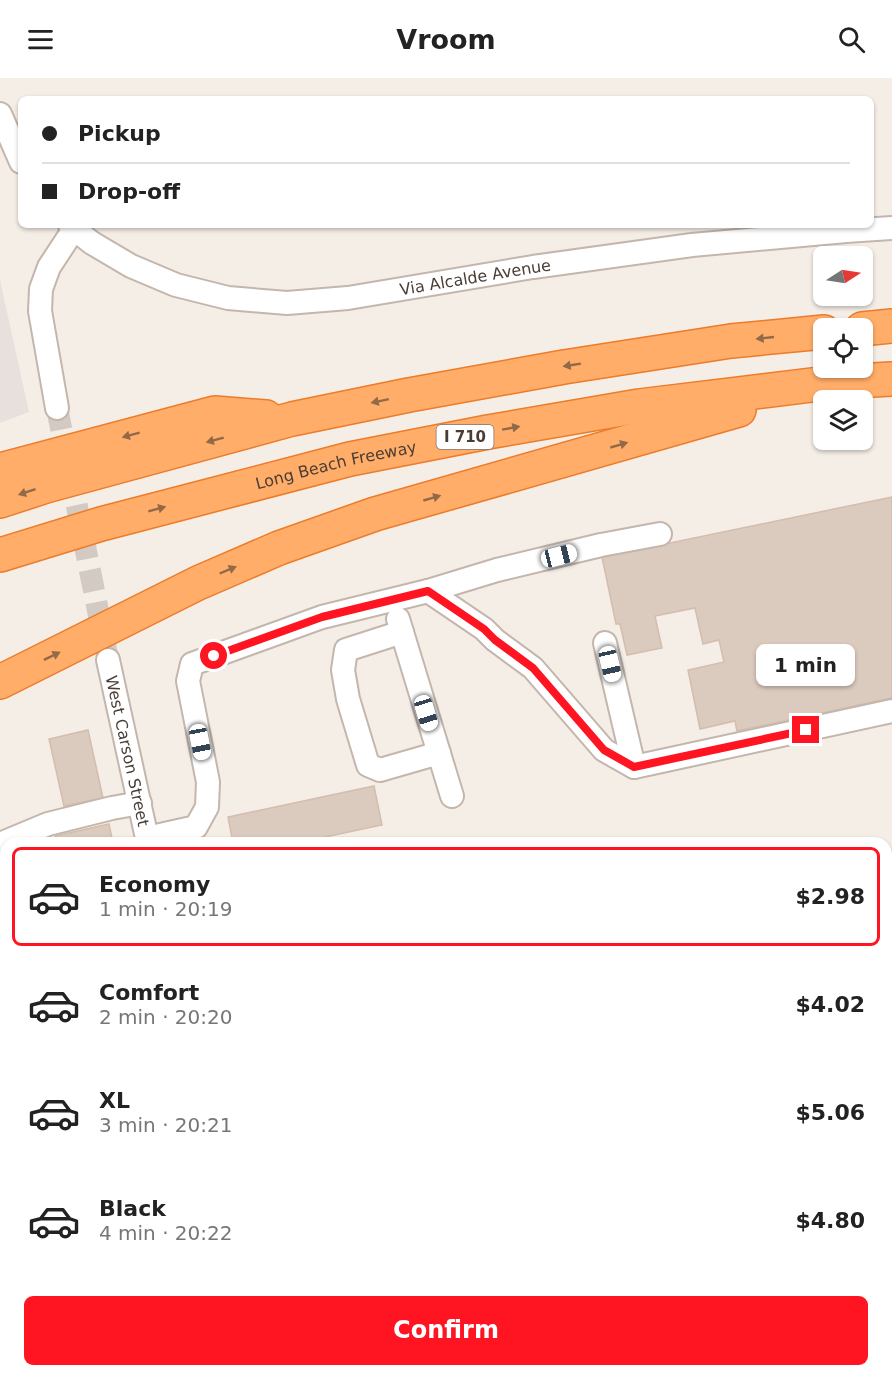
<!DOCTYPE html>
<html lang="en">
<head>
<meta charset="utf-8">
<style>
	body { margin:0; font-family:"DejaVu Sans",sans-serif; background:#f6f6f6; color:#222; height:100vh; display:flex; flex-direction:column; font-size:22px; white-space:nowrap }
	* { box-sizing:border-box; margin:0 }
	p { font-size:20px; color:#767676 }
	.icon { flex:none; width:33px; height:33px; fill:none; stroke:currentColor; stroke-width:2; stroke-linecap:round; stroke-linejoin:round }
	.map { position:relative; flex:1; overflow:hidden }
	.drawer { position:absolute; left:0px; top:759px; width:892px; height:540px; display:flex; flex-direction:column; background:#fff; border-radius:18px 18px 0 0; box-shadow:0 2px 4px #0004 }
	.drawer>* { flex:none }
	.banner { position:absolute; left:18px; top:18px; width:856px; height:132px; border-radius:9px; box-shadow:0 2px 4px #0004; display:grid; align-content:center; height:132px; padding:0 24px; background:#fff }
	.needle { width:39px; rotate:78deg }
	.fabs { position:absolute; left:813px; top:168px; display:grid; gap:12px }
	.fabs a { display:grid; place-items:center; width:60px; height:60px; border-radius:9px; background:#fff; box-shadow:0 2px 4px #0004; font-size:30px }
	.end { position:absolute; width:27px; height:27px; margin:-14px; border:8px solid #ff1422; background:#fff; box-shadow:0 0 0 3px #fff }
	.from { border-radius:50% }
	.bubble { position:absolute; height:42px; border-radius:9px; background:#fff; box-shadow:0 2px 4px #0004; font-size:20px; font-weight:700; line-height:42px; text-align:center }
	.car { position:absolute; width:18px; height:36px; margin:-18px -9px; border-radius:8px; box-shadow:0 0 4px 2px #0007; background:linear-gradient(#fff 24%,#345 0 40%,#fff 0 76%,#345 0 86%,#fff 0) }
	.banner b { display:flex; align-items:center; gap:21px; height:57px; font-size:22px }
	.banner b+b { border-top:2px solid #e0e0e0 }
	.banner i { width:15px; height:15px; background:#222 }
	ul { padding:10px 0 0; list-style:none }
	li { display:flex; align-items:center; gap:18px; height:99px; margin:0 12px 9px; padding:0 12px; border:3px solid transparent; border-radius:9px }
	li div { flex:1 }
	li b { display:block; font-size:22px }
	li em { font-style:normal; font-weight:700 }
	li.active { border-color:#ff1422 }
	li>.icon { width:54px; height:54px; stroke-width:1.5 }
	.action { display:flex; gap:12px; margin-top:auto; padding:12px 24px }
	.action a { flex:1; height:69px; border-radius:9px; background:#ff1422; color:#fff; font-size:24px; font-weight:700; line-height:69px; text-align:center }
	header { display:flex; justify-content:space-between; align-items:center; height:78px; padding:0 24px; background:#fff; font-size:27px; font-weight:700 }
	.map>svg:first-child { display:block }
</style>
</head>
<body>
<header><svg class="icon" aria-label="menu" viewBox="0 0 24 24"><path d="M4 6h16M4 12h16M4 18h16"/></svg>Vroom<svg class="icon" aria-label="search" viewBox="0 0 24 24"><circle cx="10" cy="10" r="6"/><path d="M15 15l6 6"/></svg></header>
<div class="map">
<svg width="892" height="1299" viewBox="0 0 892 1299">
	<rect width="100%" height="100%" fill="#f5eee7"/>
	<path fill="#e7e0dc" d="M0 202 29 334 0 345Z"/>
	<path fill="#9ee5f7" d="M892 1021V1292H887L886 1022Z
		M6 1211V1293H681H655L599 1299H0V1212Z"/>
	<path fill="#dbcabe" stroke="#d3bdae" stroke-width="1.5" d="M892 419V620L737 653 735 643 700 651 688 592 724 584 719 562 703 566 695 530 655 538 662 570 627 577 620 546H616L602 479Z
		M88 652 103 720 64 728 49 661Z
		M374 708 382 747 297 765H233L228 739Z
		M109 746 113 765H57L55 758Z
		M0 812 4 829 0 830Z
		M6 1075V1112L0 1114V1076Z"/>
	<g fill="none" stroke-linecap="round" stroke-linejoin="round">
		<path stroke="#d3cbc3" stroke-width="22" stroke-dasharray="22 11" stroke-linecap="butt" d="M57 330 108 582"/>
		<defs>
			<g id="minor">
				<path d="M0 36 21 84"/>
				<path id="s1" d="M74 151 92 165 131 188 176 207 228 220 287 225 348 220 533 189 692 167 846 153 892 150"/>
				<path d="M57 330 40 233 41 211 49 189 74 151 70 147"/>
				<path d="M428 513 497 492 601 467 660 456"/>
				<path d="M398 541 452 718"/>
				<path d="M402 554 346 572 343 592 348 621 368 687 380 692 439 675"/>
				<path d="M605 565 634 689"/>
				<path id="s2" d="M108 582 148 765"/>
				<path d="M147 760 196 749 207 729 208 704 188 603 192 586 322 539 428 513 484 551 495 562 533 590 604 672 634 689 892 633"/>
				<path d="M0 766 48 746 112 730 140 725"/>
				<path d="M0 1049 6 1047"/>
			</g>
			<g id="highway">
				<path d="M862 251 892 248"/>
				<path d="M0 392 215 335 266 339"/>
				<path d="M0 423 46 408 292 341 409 317 564 289 731 263 824 254"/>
				<path id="s3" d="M0 477 101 446 350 381 488 354 639 328 836 304 892 301"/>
				<path d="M0 604 198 505 279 470 375 436 739 332"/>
			</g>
		</defs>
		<use href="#minor" stroke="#c4b6ac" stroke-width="26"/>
		<use href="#highway" stroke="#ec7c2a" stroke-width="36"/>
		<use href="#minor" stroke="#fff" stroke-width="22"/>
		<use href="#highway" stroke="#ffad68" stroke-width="33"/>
	</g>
	<defs><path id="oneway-solid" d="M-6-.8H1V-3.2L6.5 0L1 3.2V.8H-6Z" transform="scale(1.5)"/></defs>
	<g fill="#926a49">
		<use href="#oneway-solid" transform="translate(765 260) rotate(174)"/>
		<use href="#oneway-solid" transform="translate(572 287) rotate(171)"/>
		<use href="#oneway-solid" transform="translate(380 323) rotate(168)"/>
		<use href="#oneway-solid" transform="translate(511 350) rotate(-10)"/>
		<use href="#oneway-solid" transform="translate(131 357) rotate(165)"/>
		<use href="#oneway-solid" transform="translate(215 362) rotate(165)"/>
		<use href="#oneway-solid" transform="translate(619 367) rotate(-16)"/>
		<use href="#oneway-solid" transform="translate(27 414) rotate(162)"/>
		<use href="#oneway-solid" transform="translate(432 420) rotate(-16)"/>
		<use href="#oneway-solid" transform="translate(157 431) rotate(-15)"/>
		<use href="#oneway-solid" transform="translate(228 492) rotate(-23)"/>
		<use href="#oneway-solid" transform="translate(52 578) rotate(-26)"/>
	</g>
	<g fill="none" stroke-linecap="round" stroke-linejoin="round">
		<path stroke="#ff1422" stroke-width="8" d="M214 578 322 539 428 513 484 551 495 562 533 590 604 672 634 689 806 652"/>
	</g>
	<g text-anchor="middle" stroke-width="4.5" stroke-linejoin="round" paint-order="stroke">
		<rect fill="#fff" stroke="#807772" stroke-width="1.5" x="436.5" y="347" width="57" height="24" rx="4.5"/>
		<g font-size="15" font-weight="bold" fill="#493d35">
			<text x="465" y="364">I 710</text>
		</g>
		<g font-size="16" fill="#493d35" stroke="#fff">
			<text dy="6" stroke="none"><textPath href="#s1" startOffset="420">Via Alcalde Avenue</textPath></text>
			<text dy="6" stroke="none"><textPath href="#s3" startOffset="348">Long Beach Freeway</textPath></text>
			<text dy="6" stroke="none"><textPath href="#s2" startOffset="93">West Carson Street</textPath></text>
		</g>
	</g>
</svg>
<div class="fabs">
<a><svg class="needle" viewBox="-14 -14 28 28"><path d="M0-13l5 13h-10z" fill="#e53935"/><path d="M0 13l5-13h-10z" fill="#767676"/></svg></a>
<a><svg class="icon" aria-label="locate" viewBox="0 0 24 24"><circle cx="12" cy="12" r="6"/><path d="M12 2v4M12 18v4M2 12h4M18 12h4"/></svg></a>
<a><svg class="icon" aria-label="layers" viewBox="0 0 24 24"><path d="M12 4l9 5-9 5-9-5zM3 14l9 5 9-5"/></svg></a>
</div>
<i class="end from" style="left:214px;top:578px"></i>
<i class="end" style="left:806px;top:652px"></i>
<div class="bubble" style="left:756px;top:566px;width:99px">1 min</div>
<i class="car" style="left:559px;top:478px;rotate:76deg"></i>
<i class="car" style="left:610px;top:586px;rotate:167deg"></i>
<i class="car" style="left:426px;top:635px;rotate:163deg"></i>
<i class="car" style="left:200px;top:664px;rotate:169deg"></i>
<div class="banner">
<b><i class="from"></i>Pickup</b>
<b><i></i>Drop-off</b>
</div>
<section class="drawer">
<ul>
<li class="active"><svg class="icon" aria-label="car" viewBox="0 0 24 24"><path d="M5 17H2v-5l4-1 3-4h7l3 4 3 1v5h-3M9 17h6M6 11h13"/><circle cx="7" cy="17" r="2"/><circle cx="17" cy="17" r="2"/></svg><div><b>Economy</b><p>1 min · 20:19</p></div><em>$2.98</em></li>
<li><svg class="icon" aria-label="car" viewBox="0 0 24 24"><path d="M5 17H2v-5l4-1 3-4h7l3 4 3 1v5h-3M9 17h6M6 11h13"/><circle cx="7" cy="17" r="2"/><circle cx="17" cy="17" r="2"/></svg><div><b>Comfort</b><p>2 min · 20:20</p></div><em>$4.02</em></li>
<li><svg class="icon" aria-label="car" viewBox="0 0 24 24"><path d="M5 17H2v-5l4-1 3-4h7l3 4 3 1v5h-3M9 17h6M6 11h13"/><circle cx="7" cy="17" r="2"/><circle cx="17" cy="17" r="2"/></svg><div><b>XL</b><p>3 min · 20:21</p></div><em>$5.06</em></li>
<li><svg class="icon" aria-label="car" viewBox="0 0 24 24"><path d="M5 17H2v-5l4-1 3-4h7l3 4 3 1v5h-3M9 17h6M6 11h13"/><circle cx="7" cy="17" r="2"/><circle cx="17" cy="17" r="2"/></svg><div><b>Black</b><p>4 min · 20:22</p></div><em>$4.80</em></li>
</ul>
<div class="action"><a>Confirm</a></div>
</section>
</div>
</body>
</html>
